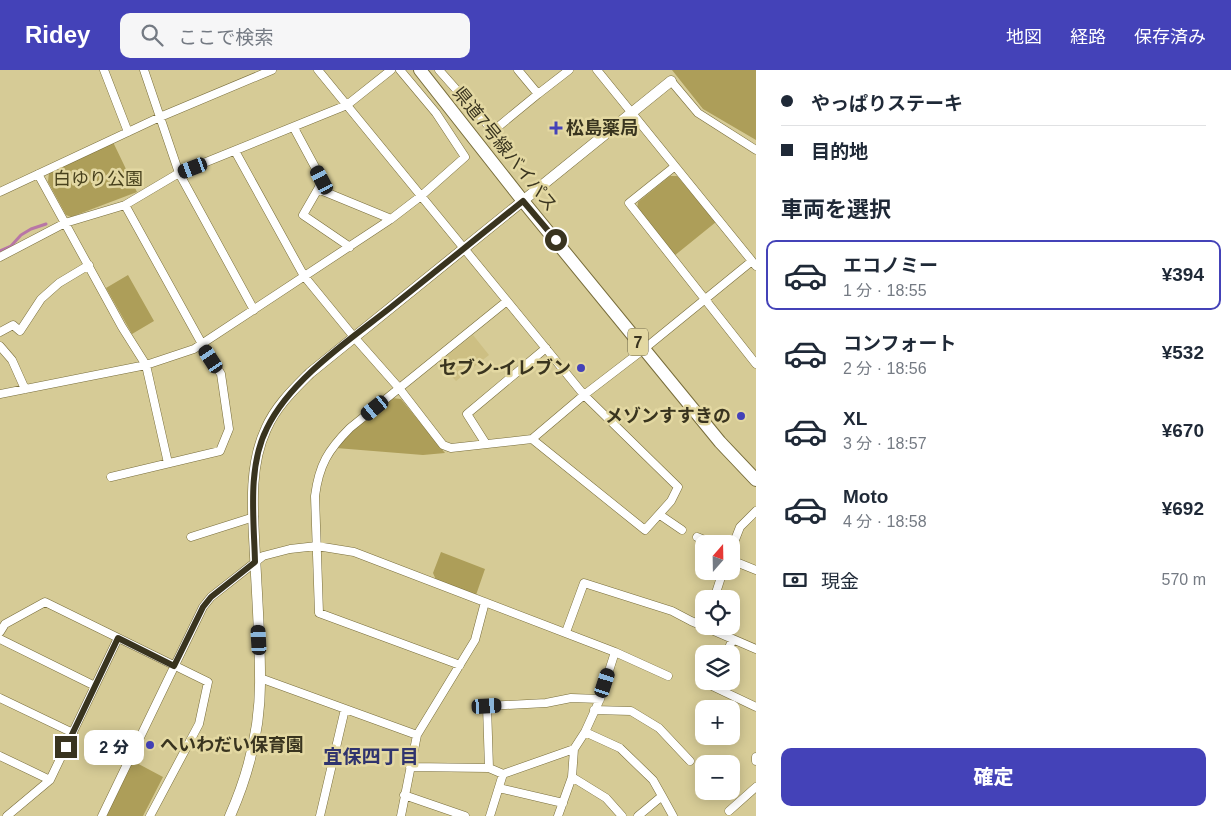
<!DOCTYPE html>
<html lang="ja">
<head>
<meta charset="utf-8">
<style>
	body { margin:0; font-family:Helvetica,"Noto Sans JP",sans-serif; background:#f6f6f7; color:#1f2937; height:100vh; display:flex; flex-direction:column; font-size:19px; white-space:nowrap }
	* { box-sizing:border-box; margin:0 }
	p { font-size:16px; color:#747a83 }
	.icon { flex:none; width:28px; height:28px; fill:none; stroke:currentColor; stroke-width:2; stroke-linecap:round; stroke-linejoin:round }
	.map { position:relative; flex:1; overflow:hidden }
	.side { display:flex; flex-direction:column; background:#fff; width:475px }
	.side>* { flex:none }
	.guide { display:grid; align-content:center; height:110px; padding:0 25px; background:#fff }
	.needle { width:32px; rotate:20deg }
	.controls { position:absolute; left:695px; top:465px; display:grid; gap:10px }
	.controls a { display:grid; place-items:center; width:45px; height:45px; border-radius:10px; background:#fff; box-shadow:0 2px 12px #0003; font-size:25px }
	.end { position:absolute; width:22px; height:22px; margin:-11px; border:6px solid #39341f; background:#fff; box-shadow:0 0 0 2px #fff }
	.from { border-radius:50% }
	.bubble { position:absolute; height:35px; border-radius:10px; background:#fff; box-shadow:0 2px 12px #0003; font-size:16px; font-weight:800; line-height:35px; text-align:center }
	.car { position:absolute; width:15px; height:30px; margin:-15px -8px; border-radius:6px; box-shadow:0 0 4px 1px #0007; background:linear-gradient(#222 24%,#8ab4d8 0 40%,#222 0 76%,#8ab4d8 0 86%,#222 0) }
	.guide b { display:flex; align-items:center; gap:18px; height:48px; font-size:19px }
	.guide b+b { border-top:1px solid #e0e1e3 }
	.guide i { width:12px; height:12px; background:#1f2937 }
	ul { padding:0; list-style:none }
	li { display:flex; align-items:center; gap:15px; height:70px; margin:0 10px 8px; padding:0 15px; border:2px solid transparent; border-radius:10px }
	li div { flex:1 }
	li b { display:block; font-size:19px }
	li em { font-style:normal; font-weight:800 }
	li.current { border-color:#4442b8 }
	li>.icon { width:45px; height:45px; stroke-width:1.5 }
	h2 { padding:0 25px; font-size:22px; line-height:60px }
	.pay { display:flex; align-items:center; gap:12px; height:55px; padding:0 25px; font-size:19px }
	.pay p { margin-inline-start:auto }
	.cta { display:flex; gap:10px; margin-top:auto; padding:10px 25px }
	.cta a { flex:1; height:58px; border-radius:10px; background:#4442b8; color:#fff; font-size:20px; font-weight:800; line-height:58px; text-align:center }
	header { display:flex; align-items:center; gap:30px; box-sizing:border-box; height:70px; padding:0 25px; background:#4442b8; color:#fff }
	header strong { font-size:24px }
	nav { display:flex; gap:28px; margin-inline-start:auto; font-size:18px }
	.search { width:350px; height:45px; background:#f6f6f7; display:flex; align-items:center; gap:12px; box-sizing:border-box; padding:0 18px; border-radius:10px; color:#747a83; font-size:19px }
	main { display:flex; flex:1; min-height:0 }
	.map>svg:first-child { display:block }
</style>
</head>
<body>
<header>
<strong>Ridey</strong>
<div class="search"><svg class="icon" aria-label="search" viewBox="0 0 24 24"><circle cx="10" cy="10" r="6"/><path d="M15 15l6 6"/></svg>ここで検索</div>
<nav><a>地図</a><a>経路</a><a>保存済み</a></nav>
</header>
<main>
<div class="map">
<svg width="756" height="746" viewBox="0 0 756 746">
	<rect width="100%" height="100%" fill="#d6cb96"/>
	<path fill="#cdbf83" d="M473 265 489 285 456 311 439 292Z"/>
	<path fill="#ad9e59" d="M672 0H756V70L703 39Z
		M113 72 137 122 71 147 66 145 48 112 49 102Z
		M670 106H677L716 152 674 186 637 139 638 132Z
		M128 205 154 251 132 264 106 218Z
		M392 328 401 329 445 383 423 385 336 378 350 363Z
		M441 482 485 499 476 525 436 510 433 503Z
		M133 691 163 707 143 746H106Z"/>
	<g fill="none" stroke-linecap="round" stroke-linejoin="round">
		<path stroke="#b876a6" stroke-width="3" d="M0 181 11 176 21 165 31 159 46 154"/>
		<defs>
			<path id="minor" d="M104 0 128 62
				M144 0 179 103 254 240
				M318 0 584 325 678 417 671 431 645 460 532 369
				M439 0 493 61 538 24
				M518 0 538 24 569 0
				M597 0 756 196
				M671 11 698 43 756 80
				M294 58 322 110 318 119 391 149
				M235 81 304 206 354 267 399 318 443 375 451 378 532 369 584 325 644 279 752 191
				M674 97 629 133 756 294
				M38 104 122 257 146 295 168 393
				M318 119 303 145 350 177
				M0 122 160 47 272 0
				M0 187 65 153 125 135 179 103 347 35 391 0
				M0 262 13 255 20 261 41 229 59 213 89 195
				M0 276 12 290 25 319
				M0 324 146 295 194 279 391 149 421 126 465 87 436 43 400 0
				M486 374 467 344 546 278
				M111 407 220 381 229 359 221 304 202 274 125 135
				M660 445 682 460
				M191 467 254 447
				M697 467 714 474
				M731 480 740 457 756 441
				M731 490 756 500
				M714 529 723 501
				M0 562 5 554 45 532 208 612 199 654 150 746
				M566 562 584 513 672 541 691 551 756 579
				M0 569 95 616
				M726 584 733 569
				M460 595 319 543 315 426C319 395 328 380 350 358L507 231
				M260 608 417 665
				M714 611 712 616 756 637
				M0 628 73 663
				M594 640 631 641 659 658 690 691
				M585 662 620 678 653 710 662 726 638 746
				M0 686 50 710
				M756 687V691
				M410 697 489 698 503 704 574 679
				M489 698 487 636 546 633 571 628 600 629
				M572 707 606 728 622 746
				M499 718 563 733
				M404 725 465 746
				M662 726 673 746
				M729 741 756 717
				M7 746 50 710 118 568
				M102 746 203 537 211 527 263 486 290 479 317 476 354 482 615 582 668 606
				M320 746 345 639
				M401 746 417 665 475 570 485 532
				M490 746 503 704
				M558 746 572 707 574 679 585 662 600 629 615 582"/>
			<path id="tertiary" d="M230 746C249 703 261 654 260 606 260 566 257 526 255 486 253 444 248 398 266 359 276 336 293 320 310 303L671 11"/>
			<path id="primary" d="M420 0 523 131 644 279 720 372 756 410"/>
		</defs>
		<use href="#minor" stroke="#786d3b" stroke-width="9"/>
		<use href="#tertiary" stroke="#786d3b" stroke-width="11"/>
		<use href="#primary" stroke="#786d3b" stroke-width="14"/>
		<use href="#minor" stroke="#fff" stroke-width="8"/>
		<use href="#tertiary" stroke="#fff" stroke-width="10"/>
		<use href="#primary" stroke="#fff" stroke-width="12"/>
	</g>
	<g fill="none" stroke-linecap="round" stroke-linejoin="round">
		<path stroke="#39341f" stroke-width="6" d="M66 677 118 568 174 596 203 537 211 527 255 492C254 450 247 397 267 358 291 309 348 271 390 238 435 202 479 166 523 131L556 170"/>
	</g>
	<g fill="#4442b8" stroke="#e3d8a2" stroke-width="2">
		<path d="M553.5 50.5h5v5h5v5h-5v5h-5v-5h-5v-5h5z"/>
		<circle cx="581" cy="298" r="5"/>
		<circle cx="741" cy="346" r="5"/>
		<circle cx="150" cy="675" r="5"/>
	</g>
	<g text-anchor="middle" stroke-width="5" stroke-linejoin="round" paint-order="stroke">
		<rect fill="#e3d8a2" stroke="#6c6546" stroke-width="1" x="628" y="258.5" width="20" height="27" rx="4"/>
		<g font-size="16" font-weight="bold" fill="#39341f">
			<text x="638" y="278">7</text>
		</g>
		<g font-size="18" font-weight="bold" fill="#39341f" stroke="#e3d8a2" text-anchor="start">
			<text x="566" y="64">松島薬局</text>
			<text x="571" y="304" text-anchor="end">セブン-イレブン</text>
			<text x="731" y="352" text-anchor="end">メゾンすすきの</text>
			<text x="160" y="681">へいわだい保育園</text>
		</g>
		<g font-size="18" fill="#39341f" stroke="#e3d8a2">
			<text transform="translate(505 79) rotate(51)" y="6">県道7号線バイパス</text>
		</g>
		<g font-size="18" fill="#48411d" stroke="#e3d8a2">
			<text x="98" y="115">白ゆり公園</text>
		</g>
		<g font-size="19" font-weight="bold" fill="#2f336e" stroke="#e3d8a2">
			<text x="371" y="693">宜保四丁目</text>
		</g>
	</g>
</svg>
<div class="controls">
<a><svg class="needle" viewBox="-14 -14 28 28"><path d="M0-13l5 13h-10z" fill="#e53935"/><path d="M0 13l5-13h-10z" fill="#747a83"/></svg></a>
<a><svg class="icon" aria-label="locate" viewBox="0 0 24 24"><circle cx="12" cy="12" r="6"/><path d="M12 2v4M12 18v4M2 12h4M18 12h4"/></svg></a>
<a><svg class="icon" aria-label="layers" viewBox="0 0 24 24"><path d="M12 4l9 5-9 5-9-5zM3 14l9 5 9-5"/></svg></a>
<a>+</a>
<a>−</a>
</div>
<i class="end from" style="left:556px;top:170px"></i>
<i class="end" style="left:66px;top:677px"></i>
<div class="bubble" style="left:84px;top:660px;width:60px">2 分</div>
<i class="car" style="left:193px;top:98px;rotate:249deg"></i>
<i class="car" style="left:322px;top:110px;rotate:332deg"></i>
<i class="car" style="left:211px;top:289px;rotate:327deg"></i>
<i class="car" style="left:375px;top:338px;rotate:231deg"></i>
<i class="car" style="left:259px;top:570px;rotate:357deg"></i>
<i class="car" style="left:605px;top:613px;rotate:18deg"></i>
<i class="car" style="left:487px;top:636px;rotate:87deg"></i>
</div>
<section class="side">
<div class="guide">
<b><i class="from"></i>やっぱりステーキ</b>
<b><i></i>目的地</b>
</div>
<h2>車両を選択</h2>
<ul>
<li class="current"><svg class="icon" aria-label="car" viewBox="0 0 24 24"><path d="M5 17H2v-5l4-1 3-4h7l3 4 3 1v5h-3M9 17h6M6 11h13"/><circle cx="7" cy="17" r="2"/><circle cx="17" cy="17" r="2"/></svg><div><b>エコノミー</b><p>1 分 · 18:55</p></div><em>¥394</em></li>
<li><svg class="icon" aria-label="car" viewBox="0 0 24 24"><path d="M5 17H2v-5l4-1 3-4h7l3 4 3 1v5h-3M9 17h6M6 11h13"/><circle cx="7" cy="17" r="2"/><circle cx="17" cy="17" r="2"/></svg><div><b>コンフォート</b><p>2 分 · 18:56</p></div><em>¥532</em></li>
<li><svg class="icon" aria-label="car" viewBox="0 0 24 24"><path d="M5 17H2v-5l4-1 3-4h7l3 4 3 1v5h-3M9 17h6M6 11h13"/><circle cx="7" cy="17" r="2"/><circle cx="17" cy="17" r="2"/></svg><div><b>XL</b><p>3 分 · 18:57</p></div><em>¥670</em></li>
<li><svg class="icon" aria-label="car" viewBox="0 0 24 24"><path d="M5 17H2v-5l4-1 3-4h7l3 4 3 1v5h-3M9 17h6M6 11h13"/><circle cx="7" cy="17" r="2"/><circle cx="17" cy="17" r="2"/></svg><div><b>Moto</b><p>4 分 · 18:58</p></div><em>¥692</em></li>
</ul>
<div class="pay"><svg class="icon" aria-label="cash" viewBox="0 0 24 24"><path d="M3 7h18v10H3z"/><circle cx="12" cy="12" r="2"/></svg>現金<p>570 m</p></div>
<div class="cta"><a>確定</a></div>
</section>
</main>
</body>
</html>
